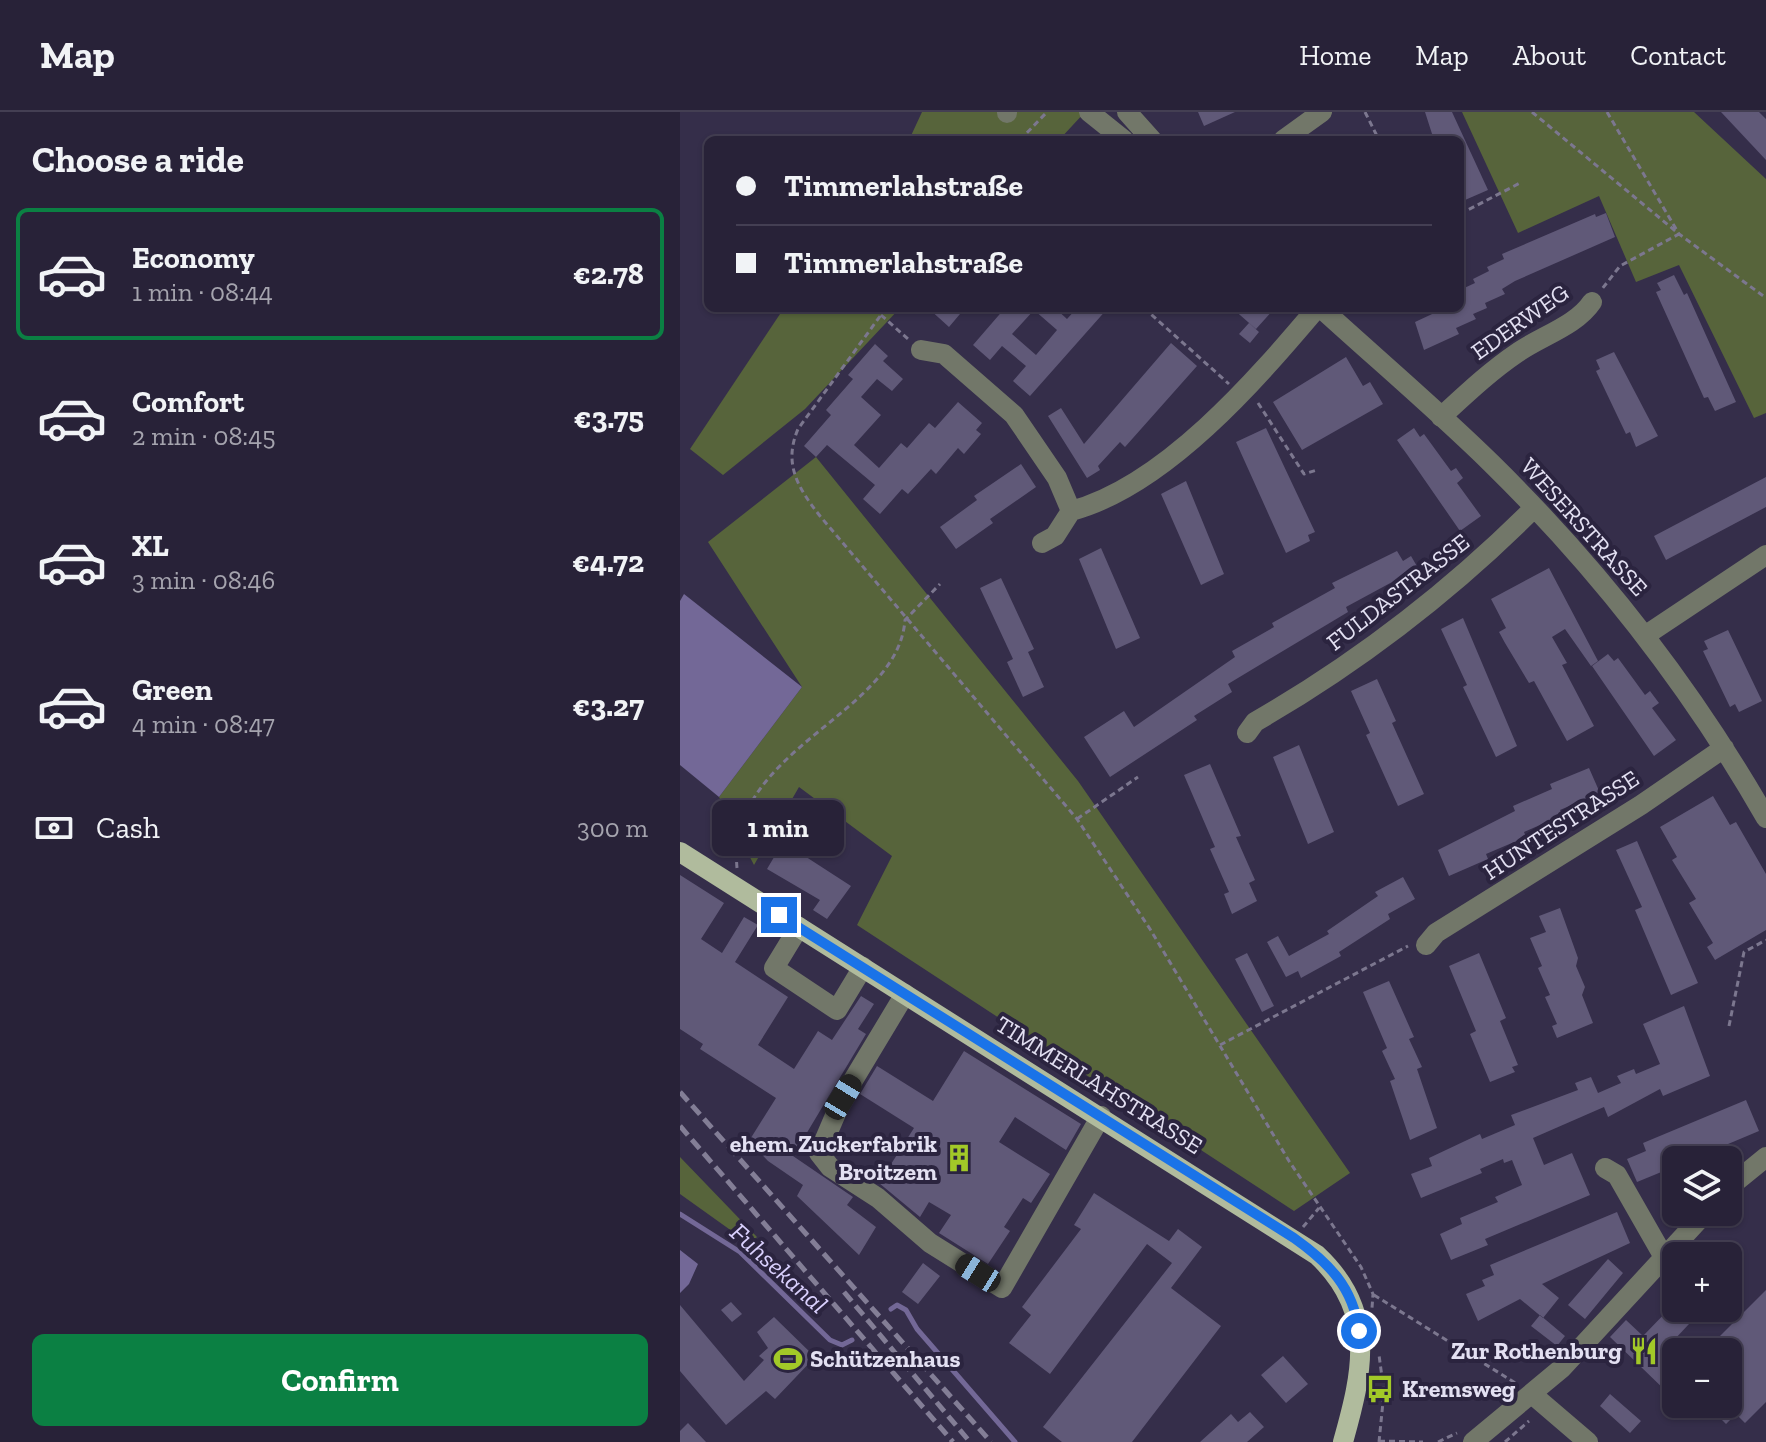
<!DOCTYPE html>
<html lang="en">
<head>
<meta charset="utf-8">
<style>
	body { margin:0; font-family:"Zilla Slab",serif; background:#302a40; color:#f1f3f6; height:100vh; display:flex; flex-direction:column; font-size:30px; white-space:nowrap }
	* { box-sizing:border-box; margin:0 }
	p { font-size:26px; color:#a5a4ae }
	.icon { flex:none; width:44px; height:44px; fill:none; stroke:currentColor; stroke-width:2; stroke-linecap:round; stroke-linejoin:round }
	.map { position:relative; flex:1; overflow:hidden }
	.sheet { display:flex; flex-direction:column; background:#282238; width:680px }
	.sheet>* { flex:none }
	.guide { position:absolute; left:24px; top:24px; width:760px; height:176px; border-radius:12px; box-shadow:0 2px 6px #0004,0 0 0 2px #443f53; display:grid; align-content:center; height:176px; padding:0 32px; background:#282238 }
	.buttons { position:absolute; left:982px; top:1034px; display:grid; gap:16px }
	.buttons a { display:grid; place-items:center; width:80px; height:80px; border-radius:12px; background:#282238; box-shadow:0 2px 6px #0004,0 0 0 2px #443f53; font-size:40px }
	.end { position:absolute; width:36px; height:36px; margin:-18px; border:10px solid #1a73e8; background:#fff; box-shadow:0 0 0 4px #fff }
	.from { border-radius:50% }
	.bubble { position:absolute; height:56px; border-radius:12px; background:#282238; box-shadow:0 2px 6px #0004,0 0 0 2px #443f53; font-size:26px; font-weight:700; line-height:56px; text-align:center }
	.car { position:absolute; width:24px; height:48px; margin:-24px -12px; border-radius:10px; box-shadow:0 0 6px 2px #0007; background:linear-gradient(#222 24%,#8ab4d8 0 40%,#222 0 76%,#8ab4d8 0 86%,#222 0) }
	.guide b { display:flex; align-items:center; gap:28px; height:76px; font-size:30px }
	.guide b+b { border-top:2px solid #443f53 }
	.guide i { width:20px; height:20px; background:#f1f3f6 }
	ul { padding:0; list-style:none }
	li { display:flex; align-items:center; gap:24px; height:132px; margin:0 16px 12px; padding:0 16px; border:4px solid transparent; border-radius:12px }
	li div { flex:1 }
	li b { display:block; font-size:30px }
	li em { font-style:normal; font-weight:700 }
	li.active { border-color:#0b8043 }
	li>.icon { width:72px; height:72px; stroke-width:1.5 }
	h2 { padding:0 32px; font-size:36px; line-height:96px }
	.pay { display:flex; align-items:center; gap:20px; height:88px; padding:0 32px; font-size:30px }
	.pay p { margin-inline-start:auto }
	.cta { display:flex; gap:16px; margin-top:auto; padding:16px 32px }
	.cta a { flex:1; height:92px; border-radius:12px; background:#0b8043; color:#fff; font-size:32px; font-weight:700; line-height:92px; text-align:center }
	header { display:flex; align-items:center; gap:48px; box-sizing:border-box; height:112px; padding:0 40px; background:#282238; border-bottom:2px solid #443f53 }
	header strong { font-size:38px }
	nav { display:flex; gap:44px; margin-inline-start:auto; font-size:28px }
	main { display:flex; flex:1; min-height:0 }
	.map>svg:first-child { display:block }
</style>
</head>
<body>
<header>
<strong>Map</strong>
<nav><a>Home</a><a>Map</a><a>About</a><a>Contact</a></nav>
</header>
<main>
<section class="sheet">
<h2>Choose a ride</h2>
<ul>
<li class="active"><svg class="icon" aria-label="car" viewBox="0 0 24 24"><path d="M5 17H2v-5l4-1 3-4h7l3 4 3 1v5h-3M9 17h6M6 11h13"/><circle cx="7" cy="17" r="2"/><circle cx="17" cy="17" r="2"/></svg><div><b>Economy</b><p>1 min · 08:44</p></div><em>€2.78</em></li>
<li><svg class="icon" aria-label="car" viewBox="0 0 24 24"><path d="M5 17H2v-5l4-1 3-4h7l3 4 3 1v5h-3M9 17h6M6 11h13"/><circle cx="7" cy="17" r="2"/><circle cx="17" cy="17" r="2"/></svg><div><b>Comfort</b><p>2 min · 08:45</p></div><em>€3.75</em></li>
<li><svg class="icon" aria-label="car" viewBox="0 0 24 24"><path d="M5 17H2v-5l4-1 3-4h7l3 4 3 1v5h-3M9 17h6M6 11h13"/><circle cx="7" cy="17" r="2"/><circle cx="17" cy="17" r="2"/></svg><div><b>XL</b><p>3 min · 08:46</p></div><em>€4.72</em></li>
<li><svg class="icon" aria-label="car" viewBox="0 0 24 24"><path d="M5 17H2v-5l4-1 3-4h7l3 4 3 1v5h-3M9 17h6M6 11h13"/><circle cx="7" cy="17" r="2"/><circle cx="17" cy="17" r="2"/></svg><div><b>Green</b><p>4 min · 08:47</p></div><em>€3.27</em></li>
</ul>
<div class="pay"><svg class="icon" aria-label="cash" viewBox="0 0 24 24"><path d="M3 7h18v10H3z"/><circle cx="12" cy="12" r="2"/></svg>Cash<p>300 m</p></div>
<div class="cta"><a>Confirm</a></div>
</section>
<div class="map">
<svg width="1086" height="1330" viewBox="0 0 1086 1330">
	<rect width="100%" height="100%" fill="#352e4a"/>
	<path fill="#57643b" d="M242 0H405L379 28H229Z
		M782 0H1014L1086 67V301L1074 306 999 153 956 170 919 84 838 121Z
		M104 196H220L125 297 43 363 10 337Z
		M136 345 398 669 670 1061 614 1099 177 813 212 744 119 675 74 753 39 685 122 575 28 430Z
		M0 1045 77 1125 70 1132 0 1082Z"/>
	<path fill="#736897" d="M4 482 122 575 39 685 0 653V489Z
		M0 1138 18 1152 9 1172 0 1181Z"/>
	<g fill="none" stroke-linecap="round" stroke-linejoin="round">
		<path stroke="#736897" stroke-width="5" d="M0 1102 60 1140 150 1228 162 1233 172 1228
			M211 1197 217 1193 226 1198 237 1217 335 1330"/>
	</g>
	<path fill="#605978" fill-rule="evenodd" d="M518 0H555L524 14Z
		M745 0H772L808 78 785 88 780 76V28H754Z
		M1041 0H1079L1086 7V48Z
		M926 101 935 125 835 169 822 177 825 182 805 191 807 196 793 202 796 207 776 216 779 222 744 238 735 210 765 196H780V173L782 177 795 171 793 167 809 159 807 155 824 147 822 142 915 102 916 105Z
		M994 163 1004 183 1007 181 1056 290 1035 299 1028 285 1024 286 976 180 981 178 977 171Z
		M248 196H273L280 202 269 215Z
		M325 196H375L387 207 397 196H428L350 284 333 269 346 254 322 234 310 248 293 233ZM354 198 377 218 356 243 332 222Z
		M552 196H595L576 217Z
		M569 211 579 220 570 231 559 222Z
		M491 231 517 254 445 335 440 330 418 354 420 358 407 366 368 304 381 296 404 332Z
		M195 232 208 244 203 249 223 267 212 279 197 267 181 285 201 303 174 333 199 356 221 331 227 336 249 311 255 316 278 290 302 311 296 318 301 322 284 342 278 336 256 362 251 357 228 382 222 377 200 402 183 387 195 373 147 333 136 345 124 334 151 303 146 298 173 267 168 263Z
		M934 240 978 324 956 335 950 320 946 322 916 259 920 257 916 248Z
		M666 245 683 274 690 270 703 292 622 338 593 290Z
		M586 316 635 420 628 423 630 429 606 441 556 330Z
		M734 316 740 325 744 322 771 359 776 356 783 366 777 371 801 404 780 419 717 328Z
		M341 352 356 375 310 407 313 411 276 437 260 415 297 388 294 384Z
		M1086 365V395L986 448 974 424Z
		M506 369 544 462 521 473 481 382Z
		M421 436 460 526 436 537 399 447Z
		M717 439 723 449 731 444 738 456 666 495 668 500 548 572 552 580 514 604 517 608 430 665 404 625 444 599 454 615 555 545 552 539 594 515 592 511 655 476 652 471Z
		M869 456 918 549 911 554 885 517 872 525 887 551 882 553 914 614 887 629 854 569 849 571 825 531 819 520 826 516 811 487Z
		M321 466 354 537 348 540 364 575 343 585 327 550 333 547 300 476Z
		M783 506 837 634 816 645 783 575 787 573 761 517Z
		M1048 518 1082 589 1059 600 1055 592 1050 595 1023 539 1028 537 1024 529Z
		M928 542 934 549 938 546 965 583 970 579 979 591 972 596 996 628 974 644 912 554Z
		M697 567 716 609 712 611 744 682 718 694 686 623 690 621 671 579Z
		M619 633 654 720 628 732 593 645Z
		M530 652 561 724 556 725 575 768 569 771 577 789 552 802 544 782 549 780 530 737 535 735 504 663Z
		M909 656 920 681 880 698 883 703 844 720 846 725 806 742 808 747 769 764 758 738 835 699 833 694 872 677 870 672Z
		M1033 684 1050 713 1056 710 1086 762V818L1035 848 1027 835 1033 831 1009 791 1016 787 992 748 997 745 980 715Z
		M957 729 1018 871 991 883 955 798 962 795 936 738Z
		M103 730 171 774 147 807 133 798 140 788 87 757Z
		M0 763 44 791 21 827 42 841 64 805 78 813 55 850 108 885 78 933 114 957 138 919 152 928 181 884 194 892 178 917 186 922 113 1044 173 1085 167 1093 196 1115 179 1143 117 1084 123 1073 88 1049 69 1029 96 986 20 937 23 932 0 917Z
		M723 765 735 787 708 802 710 807 659 840 661 844 621 866 618 859 606 865 587 830 598 824 609 844 649 822 647 819 698 784 695 780Z
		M880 796 898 846 896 854 905 875 902 883 913 911 877 926 872 914 877 912 865 885 870 883 858 856 862 854 850 826 866 820 859 804Z
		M567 841 594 894 582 900 555 847Z
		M799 841 826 906 820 909 838 953 832 955 835 960 810 970 790 922 796 919 769 854Z
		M709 869 734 925 729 927 742 955 737 957 757 1016 730 1028 710 969 715 967 702 939 707 936 683 880Z
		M1004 894 1030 964 983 984 980 977 928 1005 924 995 853 1026 864 1053 892 1041 910 1083 805 1127 808 1133 771 1148 760 1122 782 1112 780 1106 818 1090 815 1085 842 1073 832 1048 824 1051 823 1047 800 1057 802 1061 741 1086 731 1062 752 1054 749 1046 785 1029 800 1022 802 1027 835 1013 831 1003 898 978 895 971 911 965 918 981 941 971 937 964 954 957 956 962 980 952 963 912Z
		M284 939 401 1012 386 1038 335 1005 319 1030 370 1062 351 1091 343 1086 324 1115 330 1119 308 1152 259 1121 271 1103 249 1090 240 1105 199 1071 234 1016 180 982 197 954 253 989Z
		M1066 988 1079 1019 1010 1048H996V1054L957 1070 947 1047 966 1039 963 1031Z
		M414 1081 489 1129 498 1117 522 1135 491 1176 541 1214 452 1330H382L363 1315 492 1151 467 1132 370 1262 329 1231 351 1203 342 1195 401 1117 394 1113Z
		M937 1100 950 1131 862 1172 879 1186 863 1206 840 1187 798 1209 786 1182 805 1174 802 1168 814 1163 810 1153Z
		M928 1147 943 1161 905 1207 888 1193Z
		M243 1151 260 1164 238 1192 222 1180Z
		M1086 1178V1290L1065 1311 1056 1302 1046 1312 1026 1292H1048V1240H1024Z
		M51 1190 62 1202 52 1210 41 1198Z
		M0 1193 64 1269 84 1248 79 1244 88 1236 77 1220 94 1205 135 1245 95 1287 86 1279 46 1313 0 1259Z
		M991 1195 1009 1212 994 1228 1007 1240H996V1275L989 1282 930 1225 946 1208 963 1224Z
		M860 1203 885 1224 877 1234 851 1214Z
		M603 1244 628 1272 606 1291 581 1263Z
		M930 1282 961 1309 950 1321 920 1294Z
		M570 1300 584 1315 567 1330H520L551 1302 558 1310Z
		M8 1311 26 1330H0V1319Z"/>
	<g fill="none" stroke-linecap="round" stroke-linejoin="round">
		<path stroke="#7c778f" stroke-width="3" stroke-dasharray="6 4" stroke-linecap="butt" d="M685 0 699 28
			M852 0 999 122 940 154 922 177
			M927 0 999 122 1086 186
			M340 28 367 0
			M780 102 840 71
			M206 196 118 317C103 352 118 376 140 404L397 707 470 817 609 1049 681 1155 693 1182 692 1196
			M464 196 549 272
			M201 203 228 227
			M578 291 624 362 637 358
			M397 707 458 665
			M57 756C46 637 218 603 225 508L260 472
			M1049 914 1064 840 1086 828
			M540 933 728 834
			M623 1115 639 1096
			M694 1183 837 1272
			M699 1329 743 1330
			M699 1330 704 1280 699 1243
			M758 1330 777 1321
			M825 1330 849 1309"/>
		<path stroke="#727769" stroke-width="20" d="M409 0 444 28
			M447 0 472 28
			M327 1V0
			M603 28 642 0
			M641 196C698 248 757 298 811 351 919 457 1011 575 1086 706
			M241 238 264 242 334 303 377 366 391 399
			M761 305C785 283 809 260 837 241 861 224 896 214 912 190
			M362 431 375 424 391 399C485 374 576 268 637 196
			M966 523 1086 443
			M567 621 575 610C679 550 769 481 854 396
			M119 815 94 856 157 898 183 855
			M746 833 756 821 961 693 1044 636
			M225 882 163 985 139 1041 150 1055 198 1086 250 1131 322 1176 421 1004
			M925 1056 937 1063 985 1147
			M1048 1076 1086 1045
			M853 1283 908 1330
			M793 1330 882 1256 1026 1100"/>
		<path stroke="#b0bb9d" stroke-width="20" d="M0 740 637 1143C697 1199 683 1259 663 1330"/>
		<path stroke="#837e96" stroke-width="5" stroke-dasharray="12 6" stroke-linecap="butt" d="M0 980 311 1330
			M0 1014 273 1330
			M164 1180 290 1330"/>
	</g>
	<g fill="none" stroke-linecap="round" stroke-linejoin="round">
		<path stroke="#1a73e8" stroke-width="10" d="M99 803 614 1126C649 1151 673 1175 679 1219"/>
	</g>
	<defs>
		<symbol id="building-bare" viewBox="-9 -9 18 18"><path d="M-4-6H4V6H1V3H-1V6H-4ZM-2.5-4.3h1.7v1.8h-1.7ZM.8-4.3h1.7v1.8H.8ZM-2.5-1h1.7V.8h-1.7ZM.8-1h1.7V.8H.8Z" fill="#a2c928" stroke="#2b243f" stroke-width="2.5" paint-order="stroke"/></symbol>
		<symbol id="restaurant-bare" viewBox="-9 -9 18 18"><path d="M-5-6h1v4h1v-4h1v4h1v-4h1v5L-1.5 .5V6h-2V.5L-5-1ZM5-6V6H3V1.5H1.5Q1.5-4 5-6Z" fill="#a2c928" stroke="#2b243f" stroke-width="2.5" paint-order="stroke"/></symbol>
		<symbol id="stadium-bare" viewBox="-9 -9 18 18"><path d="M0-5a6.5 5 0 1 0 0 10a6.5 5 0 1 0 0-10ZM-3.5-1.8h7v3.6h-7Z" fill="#a2c928" stroke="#2b243f" stroke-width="2.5" paint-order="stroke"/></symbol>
		<symbol id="bus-bare" viewBox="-9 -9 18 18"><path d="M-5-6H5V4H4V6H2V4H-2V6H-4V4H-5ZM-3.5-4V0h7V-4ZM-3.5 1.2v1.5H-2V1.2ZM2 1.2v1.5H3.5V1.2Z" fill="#a2c928" stroke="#2b243f" stroke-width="2.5" paint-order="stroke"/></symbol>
	</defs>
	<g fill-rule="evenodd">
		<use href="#building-bare" x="259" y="1026" width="40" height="40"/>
		<use href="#restaurant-bare" x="944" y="1219" width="40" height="40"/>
		<use href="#stadium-bare" x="88" y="1227" width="40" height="40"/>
		<use href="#bus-bare" x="680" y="1257" width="40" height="40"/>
	</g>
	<g text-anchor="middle" stroke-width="8" stroke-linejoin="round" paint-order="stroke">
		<g font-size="24" fill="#e3e0f2" stroke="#2b243f">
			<text transform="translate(840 210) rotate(-35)" y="8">EDERWEG</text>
			<text transform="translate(904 415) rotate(48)" y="8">WESERSTRASSE</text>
			<text transform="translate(718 480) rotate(-38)" y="8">FULDASTRASSE</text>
			<text transform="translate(881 713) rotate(-33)" y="8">HUNTESTRASSE</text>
			<text transform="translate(419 973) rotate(32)" y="8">TIMMERLAHSTRASSE</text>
		</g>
		<g font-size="24" font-weight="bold" fill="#e3e0f2" stroke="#2b243f" text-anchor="end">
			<text x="257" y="1040">ehem. Zuckerfabrik<tspan x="257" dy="28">Broitzem</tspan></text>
			<text x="942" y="1247">Zur Rothenburg</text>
			<text x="130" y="1255" text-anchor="start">Schützenhaus</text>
			<text x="722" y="1285" text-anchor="start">Kremsweg</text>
		</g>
		<g font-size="26" font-style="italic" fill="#d9d0fd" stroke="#2b243f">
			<text transform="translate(99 1156) rotate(42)" y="9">Fuhsekanal</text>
		</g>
	</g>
</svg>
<div class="buttons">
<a><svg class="icon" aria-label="layers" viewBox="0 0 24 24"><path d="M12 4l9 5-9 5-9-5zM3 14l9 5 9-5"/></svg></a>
<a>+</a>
<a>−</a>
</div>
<i class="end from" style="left:679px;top:1219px"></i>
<i class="end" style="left:99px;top:803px"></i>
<div class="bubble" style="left:32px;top:688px;width:132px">1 min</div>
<i class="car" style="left:163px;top:985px;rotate:31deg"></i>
<i class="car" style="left:298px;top:1161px;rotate:302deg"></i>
<div class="guide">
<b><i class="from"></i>Timmerlahstraße</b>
<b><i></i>Timmerlahstraße</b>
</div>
</div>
</main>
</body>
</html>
